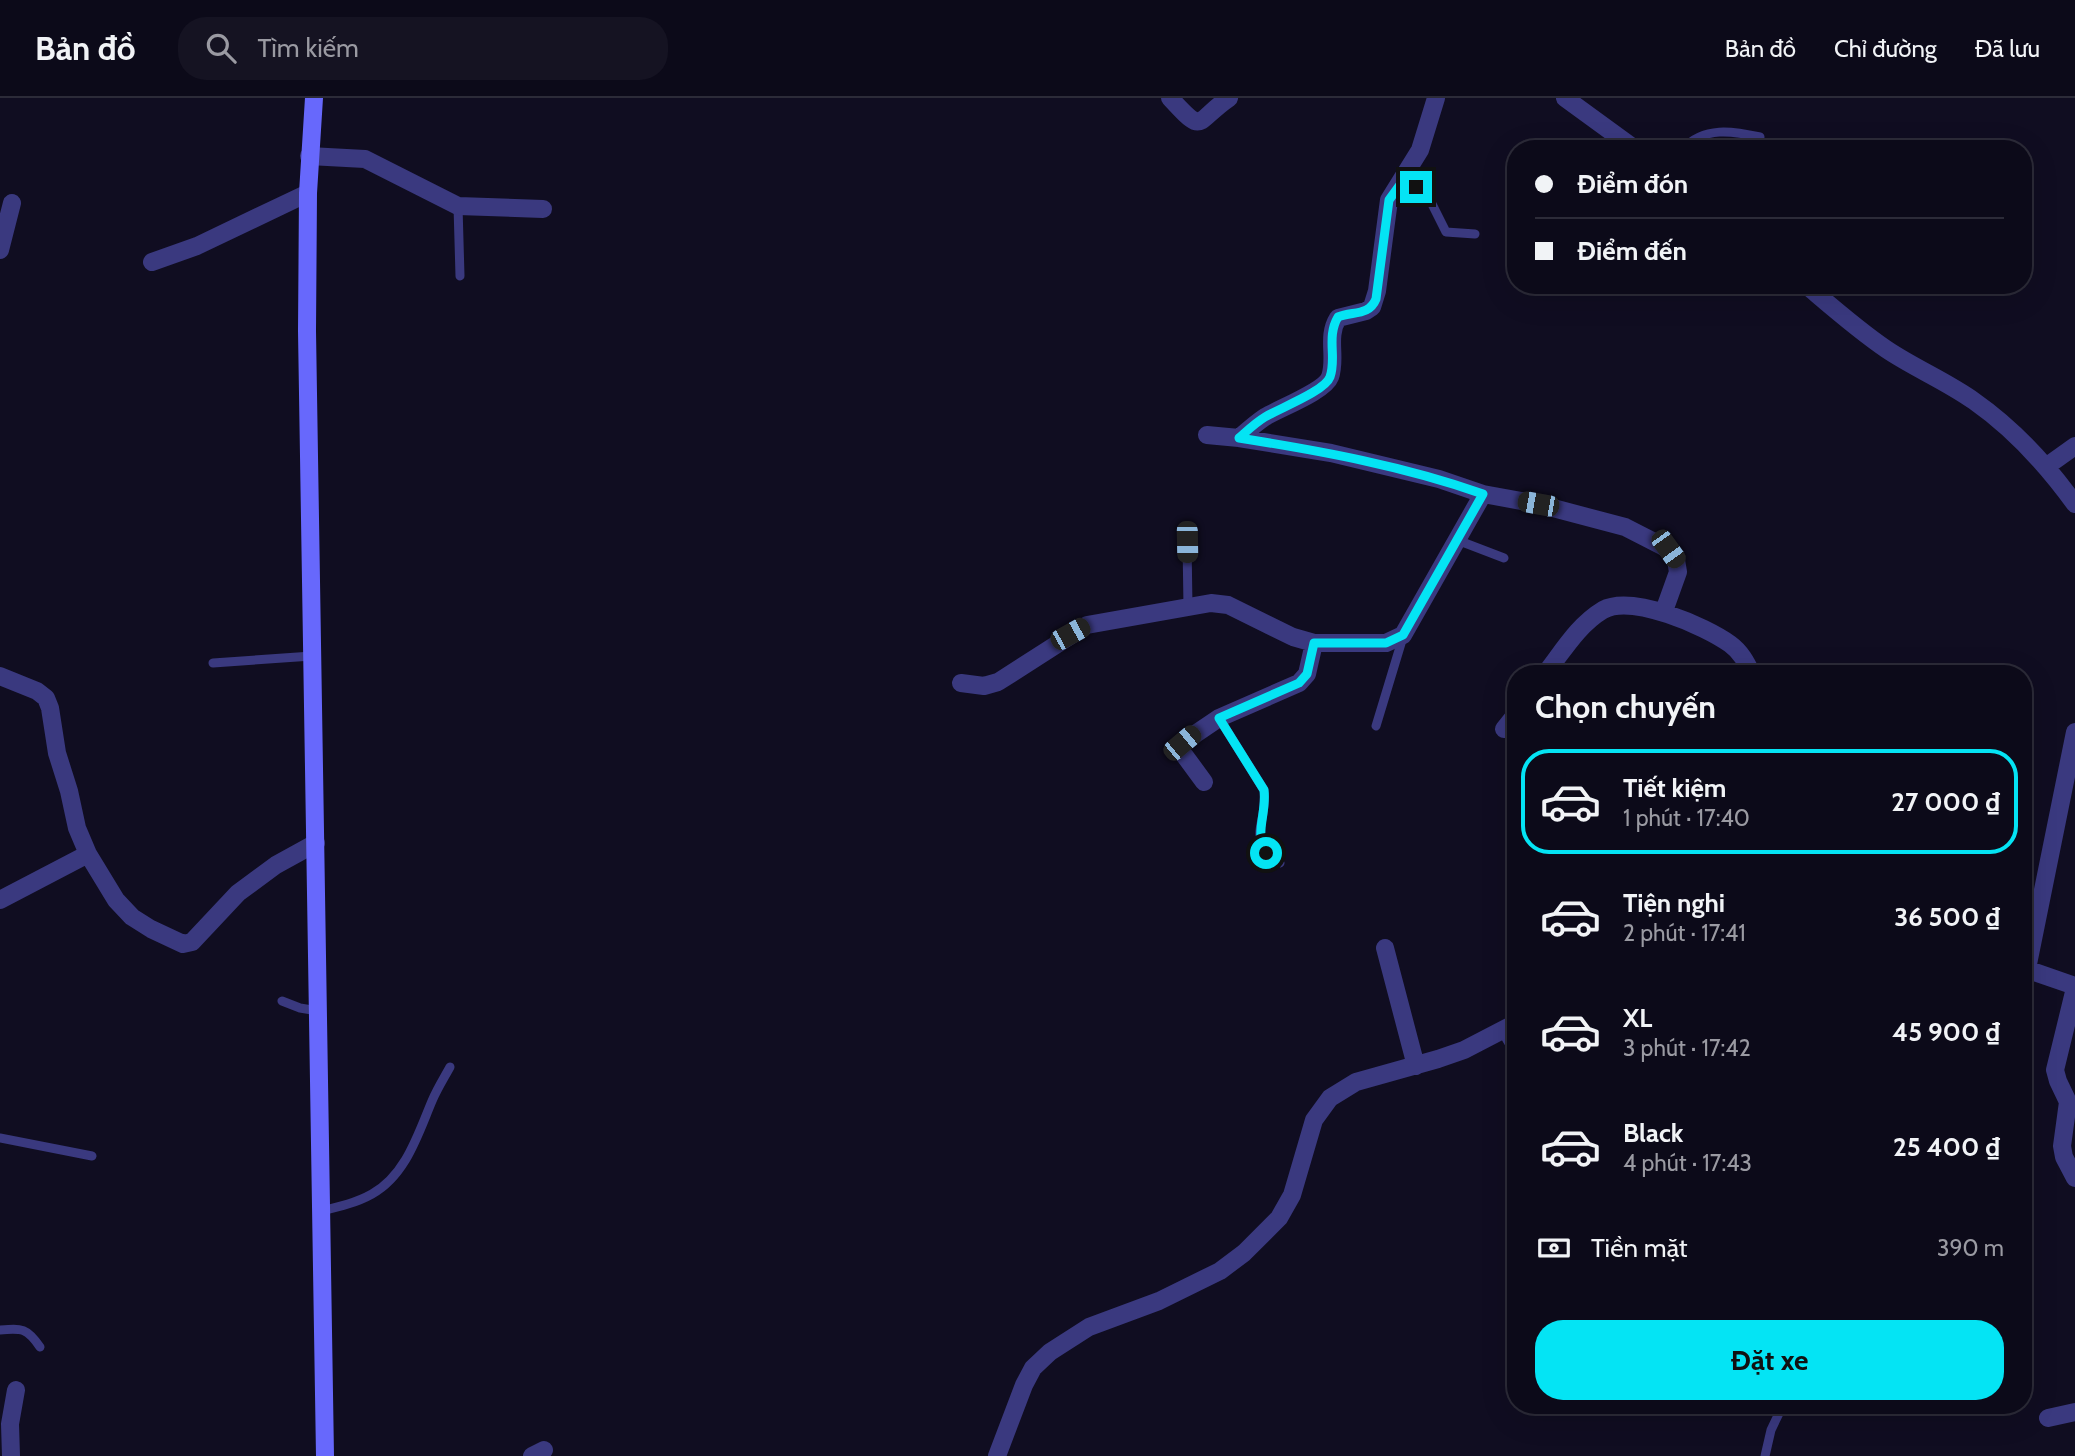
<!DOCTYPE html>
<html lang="vi">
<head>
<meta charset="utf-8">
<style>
	body { margin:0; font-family:Cabin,sans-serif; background:#151322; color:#f1f3f6; height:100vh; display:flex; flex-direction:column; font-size:26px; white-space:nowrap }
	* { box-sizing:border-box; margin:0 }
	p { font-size:23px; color:#9a9aa2 }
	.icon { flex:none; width:38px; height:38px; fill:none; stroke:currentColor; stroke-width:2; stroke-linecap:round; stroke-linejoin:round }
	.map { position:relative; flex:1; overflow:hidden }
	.drawer { position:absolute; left:1507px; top:567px; width:525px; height:749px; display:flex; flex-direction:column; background:#0c0a19; border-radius:28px; box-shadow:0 7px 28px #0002,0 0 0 2px #2c2b38 }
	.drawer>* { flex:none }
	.hud { position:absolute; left:1507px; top:42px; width:525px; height:154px; border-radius:28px; box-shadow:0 7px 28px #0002,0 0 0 2px #2c2b38; display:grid; align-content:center; height:154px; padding:0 28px; background:#0c0a19 }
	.end { position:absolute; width:32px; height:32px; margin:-16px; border:9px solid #04e4f4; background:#111; box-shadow:0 0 0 4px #111 }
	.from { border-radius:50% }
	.car { position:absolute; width:21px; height:42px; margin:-21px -10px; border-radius:9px; box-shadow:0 0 5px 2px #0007; background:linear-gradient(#222 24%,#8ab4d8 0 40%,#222 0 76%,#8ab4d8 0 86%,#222 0) }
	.hud b { display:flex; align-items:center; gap:24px; height:66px; font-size:26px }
	.hud b+b { border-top:2px solid #2c2b38 }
	.hud i { width:18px; height:18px; background:#f1f3f6 }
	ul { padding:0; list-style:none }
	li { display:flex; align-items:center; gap:21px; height:105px; margin:0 14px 10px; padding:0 14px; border:4px solid transparent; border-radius:28px }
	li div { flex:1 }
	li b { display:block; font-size:26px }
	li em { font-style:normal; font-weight:800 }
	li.selected { border-color:#04e4f4 }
	li>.icon { width:63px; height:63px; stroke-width:1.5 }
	h2 { padding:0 28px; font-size:32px; line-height:84px }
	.pay { display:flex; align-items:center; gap:18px; height:77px; padding:0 28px; font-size:26px }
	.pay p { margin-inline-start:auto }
	.cta { display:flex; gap:14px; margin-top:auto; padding:14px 28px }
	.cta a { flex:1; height:80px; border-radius:28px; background:#04e4f4; color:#111; font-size:28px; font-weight:800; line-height:80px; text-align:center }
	header { display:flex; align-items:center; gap:42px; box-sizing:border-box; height:98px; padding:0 35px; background:#0c0a19; border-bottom:2px solid #2c2b38 }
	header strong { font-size:33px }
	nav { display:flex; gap:38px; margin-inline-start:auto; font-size:24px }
	.search { width:490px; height:63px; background:#151322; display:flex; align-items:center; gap:18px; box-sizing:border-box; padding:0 24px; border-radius:28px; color:#9a9aa2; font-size:26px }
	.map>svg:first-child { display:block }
</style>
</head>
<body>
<header>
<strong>Bản đồ</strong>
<div class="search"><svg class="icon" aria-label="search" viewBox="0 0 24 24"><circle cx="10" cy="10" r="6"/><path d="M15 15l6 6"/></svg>Tìm kiếm</div>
<nav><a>Bản đồ</a><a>Chỉ đường</a><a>Đã lưu</a></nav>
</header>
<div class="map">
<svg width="2075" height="1358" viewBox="0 0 2075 1358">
	<rect width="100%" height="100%" fill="#100d21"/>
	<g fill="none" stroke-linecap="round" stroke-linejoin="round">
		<path stroke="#3a397f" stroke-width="9" d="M1683 51C1704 28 1733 33 1760 39
			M1404 80 1428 98 1446 134 1475 136
			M458 108 460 178
			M1457 442 1504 460
			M1187 444 1188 509
			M213 565 312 558
			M1219 620 1264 692C1268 728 1244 740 1280 765
			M1376 628 1403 539
			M282 903 300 910 318 913
			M1501 932 1516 957
			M0 1040 92 1058
			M321 1113C338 1109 356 1105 372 1096 406 1077 418 1036 432 1003 437 991 444 980 450 969
			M0 1232C22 1230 27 1230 40 1249
			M1765 1358 1771 1332 1783 1307"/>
		<path stroke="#3a397f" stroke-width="18" d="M1170 0C1205 38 1194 24 1229 0
			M1565 0 1635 51
			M309 58 365 61 458 108 543 111
			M0 152 12 105
			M152 164 197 148 308 95
			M1806 187C1832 209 1858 232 1886 251 1914 270 1946 283 1974 303 2014 331 2046 366 2075 406
			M1207 337 1239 340 1331 355 1439 381 1483 396 1538 406 1625 429 1668 451 1676 462 1678 474 1664 513
			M1239 340C1247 333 1256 325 1265 319 1280 310 1325 293 1330 279 1337 260 1326 239 1338 220L1366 213 1372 209 1377 193 1389 102 1420 52 1436 0
			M2047 368 2075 348
			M1545 576C1563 553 1578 527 1603 512 1632 496 1705 528 1730 546 1741 554 1746 564 1752 576
			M0 578 37 593 46 600 50 610 57 655 69 693 77 730 88 756 116 802 132 819 151 831 183 846 192 844 238 795 276 767 316 745
			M961 585 984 588 998 584 1087 527 1211 505 1228 507 1293 539 1314 545H1386L1403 537 1483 396
			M1504 631 1516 616
			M1204 684 1182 654V645L1219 620 1299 585 1307 576 1314 545
			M0 802 88 756
			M1385 850 1416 968
			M2023 870 2075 888
			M2027 871 2075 634
			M2075 890 2055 972 2058 983 2068 1004 2062 1048 2064 1059 2075 1080
			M2048 1320 2075 1314
			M11 1358 10 1326 16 1292
			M532 1358 544 1352
			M997 1358 1024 1287 1033 1270 1050 1254 1089 1229 1159 1203 1220 1173 1244 1155 1279 1120 1292 1097 1314 1022 1330 1000 1356 984 1438 961 1464 952 1516 925"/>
		<path stroke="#6768fc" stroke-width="18" d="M314 0 308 95 307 233 325 1358"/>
	</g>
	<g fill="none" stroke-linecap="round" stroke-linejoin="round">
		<path stroke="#04e4f4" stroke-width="9" d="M1266 755C1254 734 1267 716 1264 692L1219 620 1299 585 1307 576 1314 545H1386L1403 537 1483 396C1404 368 1321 353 1239 340 1247 333 1255 325 1265 319 1280 310 1325 293 1330 279 1337 260 1326 239 1338 219 1353 213 1369 218 1376 201L1389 102 1405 80 1416 89"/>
	</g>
</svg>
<i class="end from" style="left:1266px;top:755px"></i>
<i class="end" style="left:1416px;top:89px"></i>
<i class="car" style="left:1538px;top:406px;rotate:280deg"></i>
<i class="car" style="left:1187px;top:444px;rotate:179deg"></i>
<i class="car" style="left:1668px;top:451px;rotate:144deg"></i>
<i class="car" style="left:1070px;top:536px;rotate:61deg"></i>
<i class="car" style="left:1182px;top:645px;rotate:50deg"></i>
<div class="hud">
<b><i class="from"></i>Điểm đón</b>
<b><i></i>Điểm đến</b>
</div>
<section class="drawer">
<h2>Chọn chuyến</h2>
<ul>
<li class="selected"><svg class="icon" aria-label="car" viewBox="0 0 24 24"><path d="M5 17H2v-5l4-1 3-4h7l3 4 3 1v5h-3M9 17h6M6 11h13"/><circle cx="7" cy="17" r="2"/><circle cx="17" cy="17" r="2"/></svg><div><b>Tiết kiệm</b><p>1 phút · 17:40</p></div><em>27 000 ₫</em></li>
<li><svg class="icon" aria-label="car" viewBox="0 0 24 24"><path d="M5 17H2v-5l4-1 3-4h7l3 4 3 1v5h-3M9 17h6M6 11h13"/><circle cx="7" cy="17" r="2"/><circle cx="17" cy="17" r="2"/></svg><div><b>Tiện nghi</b><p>2 phút · 17:41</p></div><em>36 500 ₫</em></li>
<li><svg class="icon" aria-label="car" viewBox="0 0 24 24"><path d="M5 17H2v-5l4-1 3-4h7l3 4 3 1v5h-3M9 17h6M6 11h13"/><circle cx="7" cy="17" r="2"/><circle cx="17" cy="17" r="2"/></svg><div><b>XL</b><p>3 phút · 17:42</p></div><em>45 900 ₫</em></li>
<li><svg class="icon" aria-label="car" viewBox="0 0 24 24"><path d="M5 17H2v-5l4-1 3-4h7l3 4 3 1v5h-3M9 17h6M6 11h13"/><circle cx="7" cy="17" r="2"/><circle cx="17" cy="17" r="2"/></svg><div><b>Black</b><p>4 phút · 17:43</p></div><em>25 400 ₫</em></li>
</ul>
<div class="pay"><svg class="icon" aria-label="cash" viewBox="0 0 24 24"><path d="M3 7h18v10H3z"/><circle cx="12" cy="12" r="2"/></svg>Tiền mặt<p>390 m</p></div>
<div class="cta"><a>Đặt xe</a></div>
</section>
</div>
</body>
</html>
